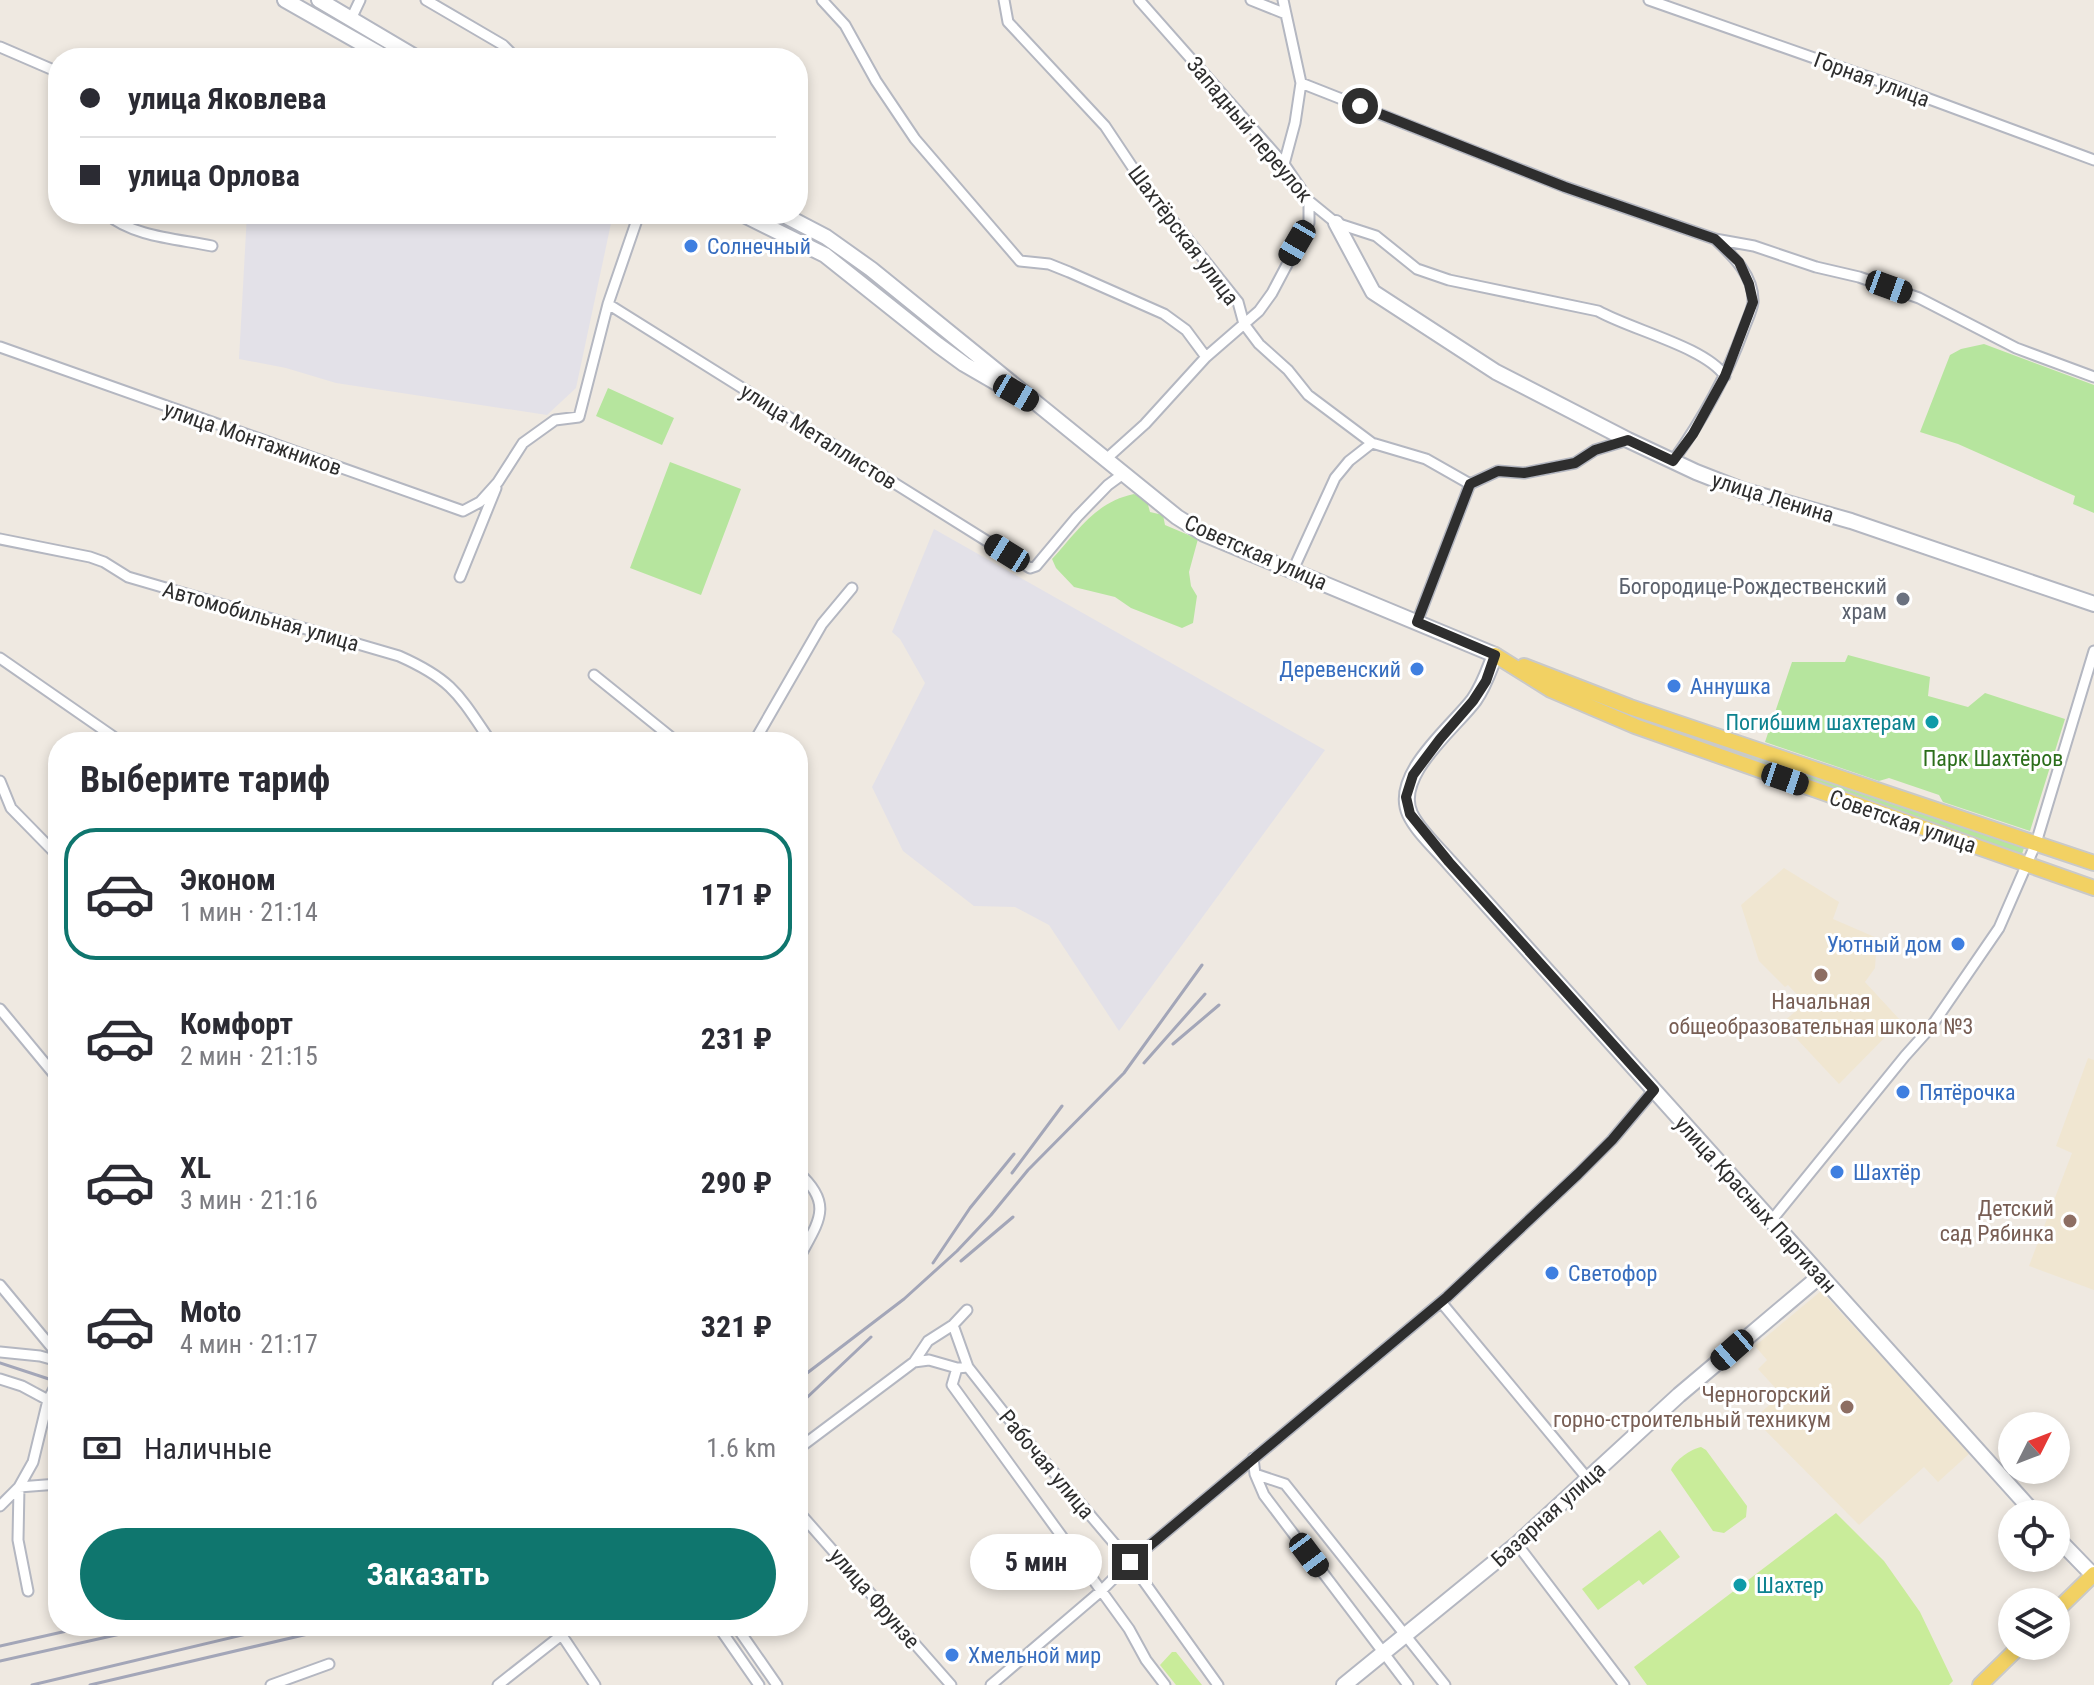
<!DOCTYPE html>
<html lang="ru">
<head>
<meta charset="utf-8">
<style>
	body { margin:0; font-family:"Roboto Condensed",sans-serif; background:#f7f7f7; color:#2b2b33; height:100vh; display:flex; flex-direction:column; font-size:30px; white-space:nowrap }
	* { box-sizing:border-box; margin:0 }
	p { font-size:26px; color:#7c7c81 }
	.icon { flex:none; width:44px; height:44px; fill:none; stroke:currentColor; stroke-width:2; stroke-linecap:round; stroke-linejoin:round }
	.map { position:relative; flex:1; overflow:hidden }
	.details { position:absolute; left:48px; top:732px; width:760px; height:904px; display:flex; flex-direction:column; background:#fff; border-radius:32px; box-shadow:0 4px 12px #0003 }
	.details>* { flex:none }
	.top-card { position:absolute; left:48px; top:48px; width:760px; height:176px; border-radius:32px; box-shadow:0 4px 12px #0003; display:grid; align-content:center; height:176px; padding:0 32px; background:#fff }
	.needle { width:52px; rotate:48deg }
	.buttons { position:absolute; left:1998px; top:1412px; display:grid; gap:16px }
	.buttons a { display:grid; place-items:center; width:72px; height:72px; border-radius:50%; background:#fff; box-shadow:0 4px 12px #0003; font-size:40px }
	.end { position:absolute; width:36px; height:36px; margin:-18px; border:10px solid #2e2e2e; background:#fff; box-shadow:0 0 0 4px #fff }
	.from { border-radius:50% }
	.bubble { position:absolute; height:56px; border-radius:28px; background:#fff; box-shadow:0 4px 12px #0003; font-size:26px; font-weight:700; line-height:56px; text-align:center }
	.car { position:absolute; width:24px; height:48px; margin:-24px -12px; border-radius:10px; box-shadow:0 0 6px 2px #0007; background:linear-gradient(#222 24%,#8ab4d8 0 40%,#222 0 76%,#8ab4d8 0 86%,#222 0) }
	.top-card b { display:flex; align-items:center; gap:28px; height:76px; font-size:30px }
	.top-card b+b { border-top:2px solid #e1e1e2 }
	.top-card i { width:20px; height:20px; background:#2b2b33 }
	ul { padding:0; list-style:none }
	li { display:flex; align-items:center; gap:24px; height:132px; margin:0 16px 12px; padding:0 16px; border:4px solid transparent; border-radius:32px }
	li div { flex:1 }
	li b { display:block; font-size:30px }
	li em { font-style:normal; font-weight:700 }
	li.active { border-color:#0f766e }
	li>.icon { width:72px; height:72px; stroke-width:1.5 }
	h2 { padding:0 32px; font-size:36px; line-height:96px }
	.pay { display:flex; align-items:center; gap:20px; height:88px; padding:0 32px; font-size:30px }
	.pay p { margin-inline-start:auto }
	.action { display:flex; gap:16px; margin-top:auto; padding:16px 32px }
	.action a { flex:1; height:92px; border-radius:48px; background:#0f766e; color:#fff; font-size:32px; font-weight:700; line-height:92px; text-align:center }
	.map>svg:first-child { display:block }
</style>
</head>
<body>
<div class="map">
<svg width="2094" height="1685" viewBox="0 0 2094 1685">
	<rect width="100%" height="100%" fill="#efe9e1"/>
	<path fill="#e3e1e8" d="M247 214H508L542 218 543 214H613L576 388 547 415 336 383 286 368 239 359Z
		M934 529 1325 750 1119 1031 1049 925 1015 907 974 906 903 851 872 787 925 683 900 639 892 632Z"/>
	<path fill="#f0e6d1" d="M1784 868 1839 902 1833 919 1877 938 1875 968 1865 982 1901 1021 1839 1084 1782 1023 1805 1003 1788 985 1785 987 1759 961 1741 905Z
		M2088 1058 2094 1060V1290L2029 1266 2072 1153 2056 1146Z
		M1821 1291 1970 1453 1938 1482 1924 1467 1859 1525 1754 1419 1781 1394 1758 1369 1767 1360 1755 1346Z"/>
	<path fill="#b6e59e" d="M755 214C809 214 933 327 977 364L945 343 843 261Z
		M1984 344 2094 385V513L2073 504 2075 496 1958 444 1920 432 1950 355 1961 349Z
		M608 388 674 418 662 445 596 416Z
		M670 462 741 489 701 595 630 568Z
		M1134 494 1147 501 1150 512 1163 515 1165 525 1198 539 1189 572 1191 586 1197 596 1193 623 1182 628 1131 608 1115 597 1074 587 1056 568 1052 559C1077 532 1095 502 1134 494Z
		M1848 655 1930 677 1928 696 1968 707 1985 693 2065 719 2030 831 1943 802 1939 795 1889 778 1879 781 1765 742 1792 662H1845Z
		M1642 717 2025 845 2021 857 1640 723Z"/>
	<path fill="#c9ec9a" d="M1701 1447 1706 1450 1747 1506 1746 1517 1724 1533 1713 1531 1671 1470C1675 1460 1691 1449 1701 1447Z
		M1836 1513 1884 1561 1920 1612 1953 1681 1949 1685H1647L1634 1667Z
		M1660 1530 1680 1557 1643 1585 1639 1580 1598 1610 1582 1589Z
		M1172 1652H1176L1202 1685H1176L1160 1665Z"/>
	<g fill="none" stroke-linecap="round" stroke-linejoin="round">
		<defs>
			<path id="street" d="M426 0 503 45 516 58
				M822 0 845 25 876 81 915 139 1020 261 1049 264 1069 272 1164 314 1186 330 1206 357
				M1004 0 1008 22 1105 126 1145 186 1238 302 1244 324 1259 344 1288 370 1308 395 1372 443 1426 459 1470 484 1417 622
				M1139 0 1284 164 1309 201 1336 223 1376 236 1417 269 1449 280 1598 311C1632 330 1705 347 1725 376
				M1251 0 1286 14 1301 83 1565 187 1715 239 1754 246 1816 267 1859 277 1919 298 2016 348 2094 377
				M1283 0 1286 14
				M1649 0 1905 90 2094 160
				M351 19 360 0
				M0 47 58 72
				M1284 164 1295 123 1301 83
				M107 214C133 237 179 239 212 246
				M608 304 1030 568 1036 566 1077 517 1108 485 1123 474
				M0 347 463 511 480 502 498 482 523 443 555 420 579 417 608 304 639 214
				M1105 460 1145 424 1206 357 1259 311 1272 293 1309 223V201
				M1673 461C1702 420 1726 378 1743 331 1746 322 1752 311 1753 302 1754 276 1733 256 1716 240
				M1470 484 1498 471 1524 473 1575 463 1595 450 1628 440
				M0 539 90 557 104 562 128 577 399 656C453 680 459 695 491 742
				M1293 570 1335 478 1349 461 1372 443
				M460 577 496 488
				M0 658 121 742
				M594 675 677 742
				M754 742 822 624 852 588
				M0 781 11 808 58 856
				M0 1009 58 1079
				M798 1172C835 1205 818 1222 798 1260
				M1771 1221 1905 1056 1931 1027 1999 928 2036 843 2094 651
				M0 1285 58 1355
				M1441 1302 1588 1479
				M953 1325 967 1310
				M0 1352 40 1356 58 1361
				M914 1362 928 1341 953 1325 968 1367
				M957 1368 968 1367 1012 1423 1130 1562 1218 1685
				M0 1379 22 1386 48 1400
				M798 1449 914 1362 929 1360 957 1368 952 1385 1129 1629 1146 1660 1165 1685
				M1253 1458 1255 1474 1264 1495 1408 1685
				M1255 1474 1285 1484 1445 1685
				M0 1506 19 1487 58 1484
				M798 1511 951 1685
				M1517 1544 1624 1685
				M28 1591 18 1540 19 1487 33 1462 48 1400 58 1381
				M718 1626 759 1685
				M736 1626 777 1685
				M561 1634 595 1685
				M271 1685 329 1664
				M498 1685 573 1626
				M991 1685 1101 1591 1130 1562 1447 1297 1578 1174 1612 1140 1654 1090"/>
			<path id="secondary" d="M285 0 387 58
				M319 0 417 58
				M742 214 825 255 938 345 964 364 1014 393
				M782 214 826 237 871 269 1177 517 1204 534 1495 655C1489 670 1484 686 1474 700 1454 727 1392 775 1410 814 1418 831 1437 848 1449 862L2035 1514
				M1336 223 1373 292 1496 372 1628 440 1696 472 1742 490 1851 521 2094 604
				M2056 1537 2093 1575
				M1344 1685 1517 1544 1679 1395 1820 1276"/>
			<path id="primary" d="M1495 655 1551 690 1635 726 2094 888
				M1524 666 1630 707 2094 863
				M2056 1611 2094 1574
				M1980 1685 2020 1646"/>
		</defs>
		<use href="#street" stroke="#b4b7c1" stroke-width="13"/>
		<use href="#secondary" stroke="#b4b7c1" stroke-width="18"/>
		<use href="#primary" stroke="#c9c9c9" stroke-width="18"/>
		<use href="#street" stroke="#fff" stroke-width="9"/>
		<use href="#secondary" stroke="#fff" stroke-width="14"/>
		<use href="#primary" stroke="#f2d163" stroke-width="14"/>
		<path stroke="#a3a6b8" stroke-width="3" d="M1173 1044 1219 1005
			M1144 1063 1205 994
			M1012 1173 1062 1106
			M961 1261 1013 1217
			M933 1263 970 1208 1014 1154
			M0 1363 58 1382
			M798 1380 904 1299 957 1251 991 1215 1028 1170 1124 1073 1202 965
			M798 1406 871 1337
			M0 1646 89 1626
			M0 1661 156 1626
			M32 1685 280 1626
			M90 1685 342 1626"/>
	</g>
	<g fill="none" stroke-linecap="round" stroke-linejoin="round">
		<path stroke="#2e2e2e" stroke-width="10" d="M1130 1562 1447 1297 1578 1174 1612 1140 1654 1090 1449 862 1410 814 1406 797 1413 775 1440 739 1473 701 1486 681 1495 655 1417 622 1470 484 1498 471 1524 473 1575 463 1595 450 1628 440 1673 461 1693 434 1725 376 1753 302 1749 284 1739 262 1715 239 1565 187 1360 106"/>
	</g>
	<g fill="#3f7fe0" stroke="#fff" stroke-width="3">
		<circle cx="691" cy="246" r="8"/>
		<circle cx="1417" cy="669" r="8"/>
		<circle cx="1674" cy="686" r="8"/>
		<circle cx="1958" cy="944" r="8"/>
		<circle cx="1903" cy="1092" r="8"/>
		<circle cx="1837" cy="1172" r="8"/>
		<circle cx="1552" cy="1273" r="8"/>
		<circle cx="952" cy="1655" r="8"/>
	</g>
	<circle fill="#6b7280" stroke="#fff" stroke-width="3" cx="1903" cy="599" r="8"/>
	<g fill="#0f9aa8" stroke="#fff" stroke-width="3">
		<circle cx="1932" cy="722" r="8"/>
		<circle cx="1740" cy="1585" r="8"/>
	</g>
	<g fill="#8d6e63" stroke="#fff" stroke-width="3">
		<circle cx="1821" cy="975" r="8"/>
		<circle cx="2070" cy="1221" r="8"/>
		<circle cx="1847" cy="1407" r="8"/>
	</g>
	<g text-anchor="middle" stroke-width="6" stroke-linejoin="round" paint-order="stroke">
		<g font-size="22" fill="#2e2e2e" stroke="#fff">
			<text transform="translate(1872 79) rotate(20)" y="8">Горная улица</text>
			<text transform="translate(1250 129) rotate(50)" y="8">Западный переулок</text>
			<text transform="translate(1184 235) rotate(53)" y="8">Шахтёрская улица</text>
			<text transform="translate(819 436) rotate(32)" y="8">улица Металлистов</text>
			<text transform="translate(253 438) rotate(19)" y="8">улица Монтажников</text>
			<text transform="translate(1773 497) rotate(17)" y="8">улица Ленина</text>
			<text transform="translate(1256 552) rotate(24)" y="8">Советская улица</text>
			<text transform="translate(261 616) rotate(16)" y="8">Автомобильная улица</text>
			<text transform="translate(1903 821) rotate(19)" y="8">Советская улица</text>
			<text transform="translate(1756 1204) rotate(48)" y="8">улица Красных Партизан</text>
			<text transform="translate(1047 1464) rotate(50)" y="8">Рабочая улица</text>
			<text transform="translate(1548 1514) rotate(-42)" y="8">Базарная улица</text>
			<text transform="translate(875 1598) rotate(49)" y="8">улица Фрунзе</text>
		</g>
		<g font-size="22" fill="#366cbe" stroke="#fff" text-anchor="start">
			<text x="707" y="254">Солнечный</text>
			<text x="1401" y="677" text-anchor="end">Деревенский</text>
			<text x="1690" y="694">Аннушка</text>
			<text x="1942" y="952" text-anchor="end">Уютный дом</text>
			<text x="1919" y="1100">Пятёрочка</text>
			<text x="1853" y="1180">Шахтёр</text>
			<text x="1568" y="1281">Светофор</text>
			<text x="968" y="1663">Хмельной мир</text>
		</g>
		<g font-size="22" fill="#5b616d" stroke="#fff" text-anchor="end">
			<text x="1887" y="594">Богородице-Рождественский<tspan x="1887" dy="25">храм</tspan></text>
		</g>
		<g font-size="22" fill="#0d838f" stroke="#fff" text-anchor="end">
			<text x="1916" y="730">Погибшим шахтерам</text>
			<text x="1756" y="1593" text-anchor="start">Шахтер</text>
		</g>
		<g font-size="22" fill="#2c6e1b" stroke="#fff">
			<text x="1993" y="766">Парк Шахтёров</text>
		</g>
		<g font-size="22" fill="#785e54" stroke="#fff" text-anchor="end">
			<text x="1821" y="1009" text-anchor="middle">Начальная<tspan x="1821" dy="25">общеобразовательная школа №3</tspan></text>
			<text x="2054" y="1216">Детский<tspan x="2054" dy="25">сад Рябинка</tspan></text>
			<text x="1831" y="1402">Черногорский<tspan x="1831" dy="25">горно-строительный техникум</tspan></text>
		</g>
	</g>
</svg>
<div class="buttons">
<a><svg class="needle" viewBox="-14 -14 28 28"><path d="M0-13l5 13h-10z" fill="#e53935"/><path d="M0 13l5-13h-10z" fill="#7c7c81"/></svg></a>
<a><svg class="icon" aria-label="locate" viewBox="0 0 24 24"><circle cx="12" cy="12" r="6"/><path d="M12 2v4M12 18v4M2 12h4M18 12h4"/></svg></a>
<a><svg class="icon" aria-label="layers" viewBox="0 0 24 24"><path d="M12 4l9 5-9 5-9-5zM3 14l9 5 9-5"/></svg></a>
</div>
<i class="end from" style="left:1360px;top:106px"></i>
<i class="end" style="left:1130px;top:1562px"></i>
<div class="bubble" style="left:970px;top:1534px;width:132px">5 мин</div>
<i class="car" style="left:1297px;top:243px;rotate:210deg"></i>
<i class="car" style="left:1889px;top:287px;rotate:110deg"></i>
<i class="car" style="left:1016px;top:393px;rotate:120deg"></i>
<i class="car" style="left:1007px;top:553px;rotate:302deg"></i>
<i class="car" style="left:1785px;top:779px;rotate:109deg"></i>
<i class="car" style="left:1732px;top:1350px;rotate:229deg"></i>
<i class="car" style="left:1309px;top:1555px;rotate:143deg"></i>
<div class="top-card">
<b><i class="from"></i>улица Яковлева</b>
<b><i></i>улица Орлова</b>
</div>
<section class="details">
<h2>Выберите тариф</h2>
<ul>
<li class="active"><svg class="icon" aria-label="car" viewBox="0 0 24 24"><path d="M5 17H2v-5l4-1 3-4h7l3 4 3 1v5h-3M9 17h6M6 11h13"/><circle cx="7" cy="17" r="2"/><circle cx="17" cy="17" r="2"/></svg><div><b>Эконом</b><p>1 мин · 21:14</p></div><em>171 ₽</em></li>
<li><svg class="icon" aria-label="car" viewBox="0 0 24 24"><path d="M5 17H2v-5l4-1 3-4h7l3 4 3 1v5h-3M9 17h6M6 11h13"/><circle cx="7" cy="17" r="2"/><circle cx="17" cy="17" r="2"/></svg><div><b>Комфорт</b><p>2 мин · 21:15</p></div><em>231 ₽</em></li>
<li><svg class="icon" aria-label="car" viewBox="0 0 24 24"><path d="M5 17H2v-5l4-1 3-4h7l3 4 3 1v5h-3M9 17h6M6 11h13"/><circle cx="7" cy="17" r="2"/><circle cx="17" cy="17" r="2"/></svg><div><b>XL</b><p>3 мин · 21:16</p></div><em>290 ₽</em></li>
<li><svg class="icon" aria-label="car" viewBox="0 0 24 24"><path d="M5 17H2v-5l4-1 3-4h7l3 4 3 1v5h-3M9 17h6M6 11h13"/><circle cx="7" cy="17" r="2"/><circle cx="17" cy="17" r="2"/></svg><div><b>Moto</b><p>4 мин · 21:17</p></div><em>321 ₽</em></li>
</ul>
<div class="pay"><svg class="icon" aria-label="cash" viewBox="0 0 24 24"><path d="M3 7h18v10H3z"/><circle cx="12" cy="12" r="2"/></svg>Наличные<p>1.6 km</p></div>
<div class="action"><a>Заказать</a></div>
</section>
</div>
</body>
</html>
